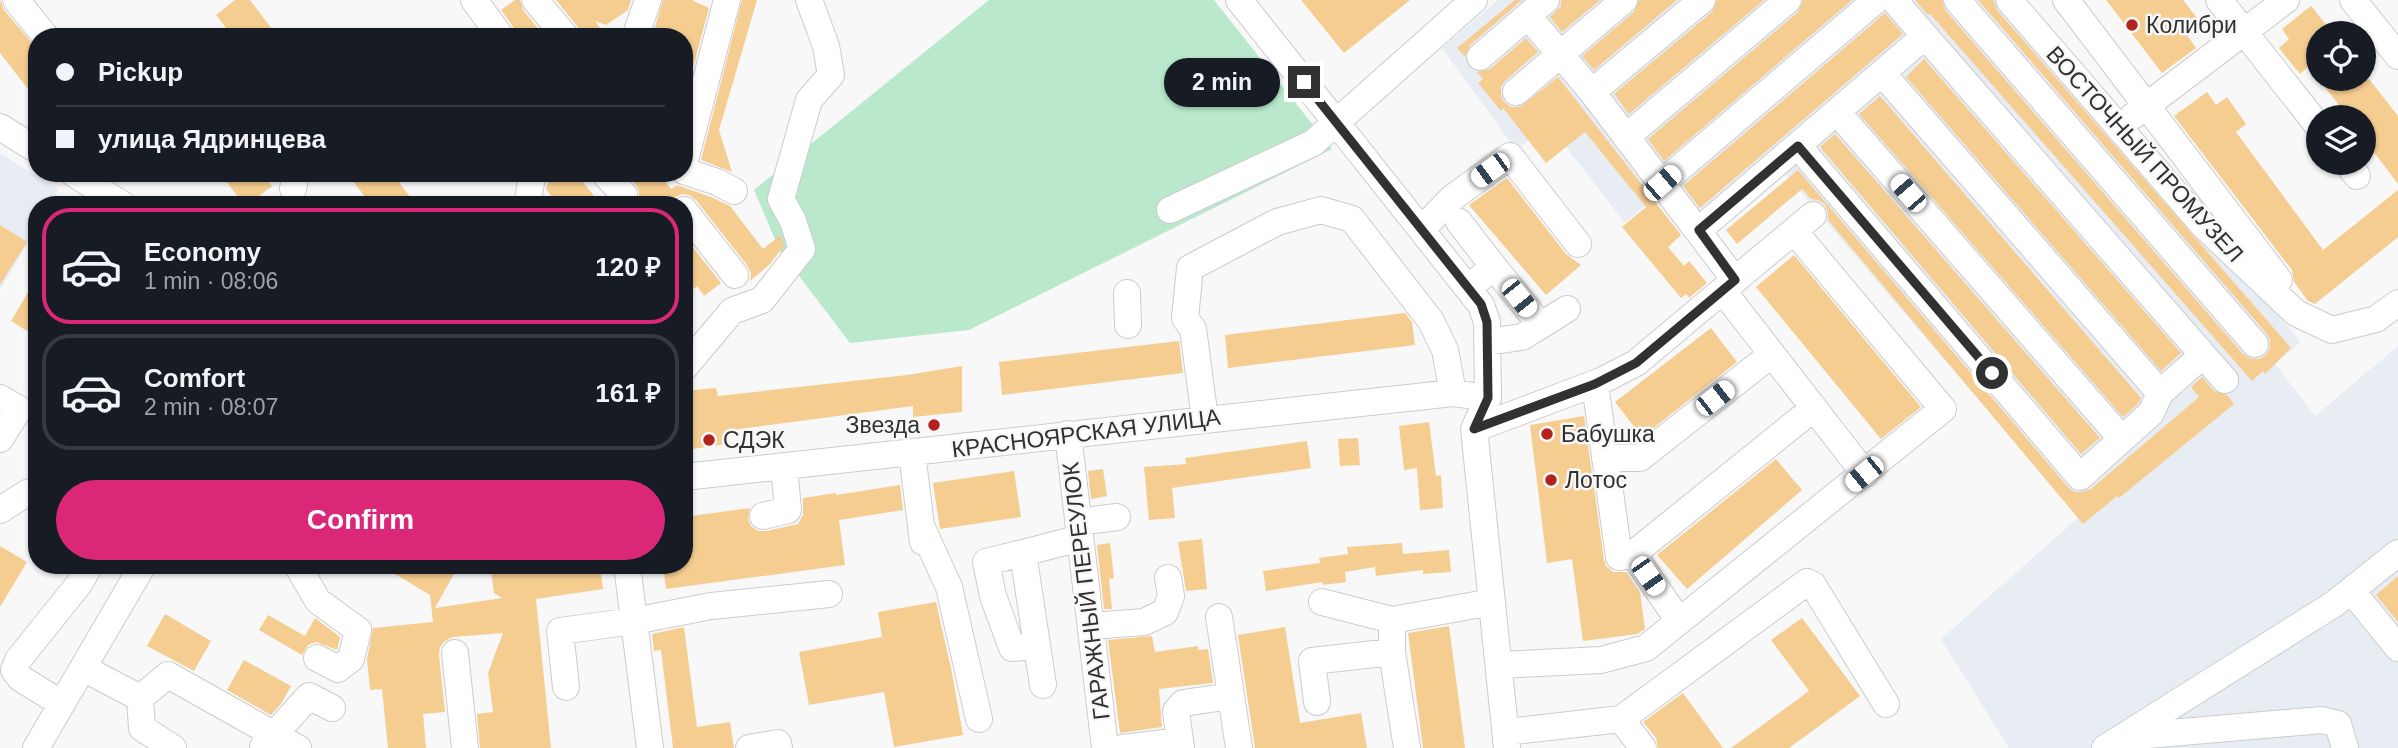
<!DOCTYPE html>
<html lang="en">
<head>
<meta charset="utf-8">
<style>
	body { margin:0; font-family:Arial,sans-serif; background:#20242c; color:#f1f3f6; height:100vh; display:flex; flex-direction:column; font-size:26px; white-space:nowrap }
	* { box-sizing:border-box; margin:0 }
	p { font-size:23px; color:#9ea1a6 }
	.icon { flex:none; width:38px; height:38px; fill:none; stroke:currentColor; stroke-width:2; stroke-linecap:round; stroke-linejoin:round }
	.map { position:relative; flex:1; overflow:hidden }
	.drawer { position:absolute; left:28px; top:196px; width:665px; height:378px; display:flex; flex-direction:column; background:#171b24; border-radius:28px; box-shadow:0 2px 5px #0004 }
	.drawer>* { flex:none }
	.hud { position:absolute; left:28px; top:28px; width:665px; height:154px; border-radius:28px; box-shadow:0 2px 5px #0004; display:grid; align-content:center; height:154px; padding:0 28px; background:#171b24 }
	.buttons { position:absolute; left:2306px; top:21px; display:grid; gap:14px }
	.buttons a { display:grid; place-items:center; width:70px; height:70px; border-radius:50%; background:#171b24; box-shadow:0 2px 5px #0004; font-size:35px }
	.end { position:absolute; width:32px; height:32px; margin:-16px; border:9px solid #313131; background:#fff; box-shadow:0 0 0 4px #fff }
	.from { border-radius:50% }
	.bubble { position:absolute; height:49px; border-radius:24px; background:#171b24; box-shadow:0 2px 5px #0004; font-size:23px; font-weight:600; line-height:49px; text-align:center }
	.car { position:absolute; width:21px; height:42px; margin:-21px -10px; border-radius:9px; box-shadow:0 0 5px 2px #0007; background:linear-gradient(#fff 24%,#345 0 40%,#fff 0 76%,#345 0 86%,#fff 0) }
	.hud b { display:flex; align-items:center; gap:24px; height:66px; font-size:26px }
	.hud b+b { border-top:2px solid #363941 }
	.hud i { width:18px; height:18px; background:#f1f3f6 }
	ul { padding:12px 0 0; list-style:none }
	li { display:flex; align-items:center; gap:21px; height:116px; margin:0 14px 10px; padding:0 14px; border:4px solid #363941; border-radius:28px }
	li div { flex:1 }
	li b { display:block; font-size:26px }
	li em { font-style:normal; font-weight:600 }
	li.on { border-color:#db2777 }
	li>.icon { width:63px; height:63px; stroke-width:1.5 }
	.action { display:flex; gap:14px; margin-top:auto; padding:14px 28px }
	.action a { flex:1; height:80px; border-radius:42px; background:#db2777; color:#fff; font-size:28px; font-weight:600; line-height:80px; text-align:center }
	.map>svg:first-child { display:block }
</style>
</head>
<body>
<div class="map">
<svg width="2398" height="748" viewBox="0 0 2398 748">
	<rect width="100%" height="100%" fill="#f8f8f9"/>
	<path fill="#e8edf4" d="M1498 0H2009L2301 342 2275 364 2315 416 2398 346V748H2009L1941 639 2079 517 1774 161 1687 230 1657 195 1625 223 1549 125 1516 150 1442 48Z
		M0 153 59 190 50 205H37V228L0 290Z"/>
	<path fill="#b9e8cd" d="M989 0H1214L1332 149 969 330 850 343 780 251 754 190Z"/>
	<path fill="#f5cd91" d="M0 0 4 10 37 49V82L28 89 0 53Z
		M235 0H250L278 37H233L216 15Z
		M515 0H520L523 10 545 37H517L514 28 501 10Z
		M556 0H631L628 10 606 25 595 21 607 37H581L578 27Z
		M663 0H692L709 8 684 101V37H652Z
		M742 0H757L719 130 732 172 701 160Z
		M1301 0H1410L1344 53Z
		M1515 0H1522L1470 45 1465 57 1457 48Z
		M1561 0H1600L1562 32 1550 17 1561 6Z
		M1639 0H1677L1594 70 1582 56 1634 12Z
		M1717 0H1764L1629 114 1614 94 1712 12Z
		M1803 0H1852L1664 161 1648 139 1798 12Z
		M1915 0H1942L1945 10 2243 354 2251 359H2259L2265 356 2270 348V340L2267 334 1978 0H1993L1997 10 2291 348 2265 374 2263 371 2252 381 1930 14 1928 15Z
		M2106 0H2183L2202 24 2187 35 2196 48 2162 73Z
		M2311 6 2333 33H2319V79H2369L2398 116V184L2364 139V117H2348L2309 66 2300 74 2279 48 2289 39 2282 29Z
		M1885 13 1903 34 1700 208 1683 186Z
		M1526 38 1538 52 1505 81 1501 87V95L1504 102 1511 107H1520L1558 77 1681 235 1668 247 1684 266 1689 261 1707 283 1689 298 1686 294 1681 298 1622 227 1646 207 1585 132 1546 163 1503 108 1501 111 1478 83 1483 79 1477 72 1490 69Z
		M1924 59 2181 353 2161 371 1906 77Z
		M2207 92 2216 105 2227 97 2246 124 2236 132 2323 250 2398 190V237L2315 304 2308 301 2294 282 2292 270 2174 116Z
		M1880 96 2141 398 2138 404 2123 417 1859 114Z
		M1835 134 2100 438 2081 454 1820 147Z
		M1798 170 2068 487 2074 492H2082L2091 489 2199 397 2191 387 2202 377 2214 391 2227 395 2234 404 2119 498 2117 496 2083 524 1828 220V212L1825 204 1818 200 1811 199 1802 189 1737 244 1726 230Z
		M220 173H261L272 186 248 205H244Z
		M347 173H392L416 205H371Z
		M576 173 601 205H558L546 189 551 173Z
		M626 173H659L671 189 677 185 711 197 730 206 763 249 781 235 784 246 769 265 750 281 751 273 747 265 696 200 689 195 682 194 675 197 669 205H643L639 200V192L636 185Z
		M1507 178 1566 254 1581 265 1546 295 1469 205Z
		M0 225 27 242 0 285Z
		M684 236 721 283 704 296 697 286 684 296Z
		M1794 255 1921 407 1881 439 1756 287Z
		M37 277V337L11 321Z
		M1405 313 1412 322 1415 345 1228 368 1225 335Z
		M1711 328 1737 362 1642 437 1615 402Z
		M1179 341 1183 373 1002 395 999 362Z
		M962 366V412L913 417V406L725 431 727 444 686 450 684 391 716 388 718 396 907 375Z
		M1584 416 1604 560 1606 566 1613 572H1626L1640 592 1645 629 1637 634 1583 641 1572 559 1547 563 1530 425Z
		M1429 422 1436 476 1441 475 1443 508 1420 510 1417 468 1404 470 1399 426Z
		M1358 438 1360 465 1340 466 1338 439Z
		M1307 441 1311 468 1172 488 1175 518 1149 520 1144 467 1186 464 1185 458Z
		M1776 459 1802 490 1687 589 1657 555Z
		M1103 469 1107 496 1091 499 1088 471Z
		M1014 471 1021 517 940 529 933 483Z
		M900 485 903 510 839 520 845 565 666 589 663 565H684V517L750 508 748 519 751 526 758 531H767L798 524 803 515V498L836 493V495Z
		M1202 539 1207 589 1186 591 1178 542Z
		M1110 543 1114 578 1109 579 1112 609H1104L1097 545Z
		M1402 543 1403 554 1449 550 1451 572 1423 574V570L1376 576 1375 567 1345 572 1346 582 1323 585 1322 582 1266 591 1263 571 1320 563 1319 558 1348 554 1347 547Z
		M0 546 27 562 0 607Z
		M380 565H459L435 608 502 598 494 593 490 565H600L603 589 536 599 551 748H480L477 714 493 712 488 673 503 633 453 637 445 641 440 647 439 655 445 712 423 714 426 748H388L382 689 370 690 367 659 373 628 433 622 430 595Z
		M2398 576V622L2376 595Z
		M936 602 952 673 963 735 894 747 884 692 809 705 799 652 882 637 878 612Z
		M165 614 211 641 194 671 147 646Z
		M268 615 305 636 315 618 340 637 337 650 316 642 308 645 302 655 259 630Z
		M1802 618 1860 696 1789 748H1731L1809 691 1771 640Z
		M1449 626 1465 748H1423L1408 633Z
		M684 627 697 727 730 722 734 748H673L661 650 654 651 652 634Z
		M1285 627 1300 723 1361 713 1367 748H1255L1238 635Z
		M1152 636 1155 652 1198 646V650L1208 649 1213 683 1159 689 1162 727 1120 733 1108 640Z
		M244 660 291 686 281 704 271 715 227 690Z
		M1683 693 1723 748H1658L1656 738 1643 722Z"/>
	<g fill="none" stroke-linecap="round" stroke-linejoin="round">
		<defs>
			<path id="minor" d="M16 0 46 37
				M474 0 501 37
				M535 0 566 37
				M1239 0 1481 305 1487 322 1488 398 1474 429 1507 748
				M1894 0 1925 36
				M1957 0 2255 344
				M2009 0 2203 225 2296 313 2332 330 2376 319 2398 303
				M2066 0 2279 280
				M2219 0 2319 127
				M2353 0 2398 56
				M635 37 648 0
				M1480 57 1546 0
				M1882 73 2160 393
				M1516 92 1624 0
				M1592 92 1702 0
				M1837 112 2122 439
				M2133 116 2286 0
				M0 127 37 150
				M1626 137 1788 0
				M1798 146 2080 477 2151 413 2160 393 2203 355
				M2347 163 2357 176
				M684 164 727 0
				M684 171 717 182 734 191
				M73 173 123 205
				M604 173 624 195
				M1662 183 1876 0
				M293 189 296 173
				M527 205 532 177 535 173
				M684 210 735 275
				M1170 210 1313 143 1474 0
				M1459 222 1494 267 1469 287
				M1422 229 1452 198 1510 156 1578 244
				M1699 230 1925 36 2225 380
				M1494 267 1531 313
				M1735 280 1813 215
				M1723 291 1865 474
				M1127 293 1128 325
				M1487 342 1522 337 1567 309
				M684 368 732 311 762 300 802 249 793 221 781 199 809 100 831 75 826 46 809 0
				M1595 384 1619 557 1633 554 1679 621
				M0 398 19 409 0 439
				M1205 419 1193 329 1185 318 1190 268 1277 222 1321 210 1352 219 1431 321 1445 350 1453 393
				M1474 429 1601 381 1636 363 1735 280 1592 92 1528 16
				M1068 434 1105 748
				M912 453 923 542
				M1605 458H1640L1772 354
				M684 477 1453 393 1488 398
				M0 510 27 493 37 490
				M763 516 788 510 784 467
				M1078 522 1117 517
				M921 526 949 587 979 719
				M1023 553 986 562 993 596 1012 648 1037 646
				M1633 554 1814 408
				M297 565 318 601 358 630 351 659 338 669 317 658
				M627 565 650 748
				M2351 590 2398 648
				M1322 602 1392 620 1492 602
				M1219 617 1239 748
				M1392 620V652L1407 748
				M1091 626 1144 622 1165 612 1171 596 1168 578
				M455 653 465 748
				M1499 665 1601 660 1646 648 1943 409 1794 231
				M83 668 140 698 168 675 298 748
				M1043 685 1023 553 1080 538
				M566 687 560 631 634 621 711 606 829 594
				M140 698 142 728 173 748
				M1317 702 1312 661 1392 652
				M62 704 20 678 14 670 18 660 79 584 90 565
				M1621 719 1643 748
				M1506 732 1621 719 1807 582 1813 585 1886 704
				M2124 737 2322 720 2338 724 2345 748
				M263 747 309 696 332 708
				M36 748 143 565
				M749 748 778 743 779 748
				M1123 748 1173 742 1178 748
				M1181 748 1176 711 1183 703 1231 696
				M2105 748 2334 604 2398 553"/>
		</defs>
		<use href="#minor" stroke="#cbcccd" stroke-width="28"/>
		<use href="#minor" stroke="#fff" stroke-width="26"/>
	</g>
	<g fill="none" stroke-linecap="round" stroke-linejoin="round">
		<path stroke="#313131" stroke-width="9" d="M1304 82 1481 304 1487 322 1488 398 1474 429 1595 384 1636 363 1735 280 1699 230 1798 146 1992 373"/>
	</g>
	<g fill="#b2231e" stroke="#f8f8f9" stroke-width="2.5">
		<circle cx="2132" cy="25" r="7"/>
		<circle cx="934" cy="425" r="7"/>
		<circle cx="1547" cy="434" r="7"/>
		<circle cx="709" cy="440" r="7"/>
		<circle cx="1551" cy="480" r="7"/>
	</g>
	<g text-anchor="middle" stroke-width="5" stroke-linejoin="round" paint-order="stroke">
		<g font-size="23" fill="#313131" stroke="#f8f8f9" text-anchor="start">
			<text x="2146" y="33">Колибри</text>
			<text x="920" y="433" text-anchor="end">Звезда</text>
			<text x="1561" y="442">Бабушка</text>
			<text x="723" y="448">СДЭК</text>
			<text x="1565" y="488">Лотос</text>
		</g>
		<g font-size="23" fill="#313131" stroke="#f8f8f9">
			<text transform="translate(2145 154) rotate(48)" y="8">ВОСТОЧНЫЙ ПРОМУЗЕЛ</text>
			<text transform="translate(1086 433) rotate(-7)" y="8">КРАСНОЯРСКАЯ УЛИЦА</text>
			<text transform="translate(1086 591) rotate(-97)" y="8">ГАРАЖНЫЙ ПЕРЕУЛОК</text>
		</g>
	</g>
</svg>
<div class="buttons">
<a><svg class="icon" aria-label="locate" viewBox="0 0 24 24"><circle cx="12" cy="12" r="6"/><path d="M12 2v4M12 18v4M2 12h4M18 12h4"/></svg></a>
<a><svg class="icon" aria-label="layers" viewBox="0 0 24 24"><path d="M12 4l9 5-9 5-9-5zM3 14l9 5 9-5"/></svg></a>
</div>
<i class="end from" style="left:1992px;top:373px"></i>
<i class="end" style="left:1304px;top:82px"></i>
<div class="bubble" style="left:1164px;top:58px;width:116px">2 min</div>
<i class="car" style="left:1490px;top:170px;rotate:234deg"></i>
<i class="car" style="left:1662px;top:183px;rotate:49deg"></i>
<i class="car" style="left:1908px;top:193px;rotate:319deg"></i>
<i class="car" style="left:1519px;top:298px;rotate:141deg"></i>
<i class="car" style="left:1715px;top:398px;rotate:52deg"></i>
<i class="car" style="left:1864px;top:474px;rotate:231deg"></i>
<i class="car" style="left:1648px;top:576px;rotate:145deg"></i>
<div class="hud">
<b><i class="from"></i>Pickup</b>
<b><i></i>улица Ядринцева</b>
</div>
<section class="drawer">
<ul>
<li class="on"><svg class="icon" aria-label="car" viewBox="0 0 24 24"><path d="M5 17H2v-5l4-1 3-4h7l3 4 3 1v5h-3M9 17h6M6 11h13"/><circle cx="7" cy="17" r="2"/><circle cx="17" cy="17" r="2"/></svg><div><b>Economy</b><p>1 min · 08:06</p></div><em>120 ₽</em></li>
<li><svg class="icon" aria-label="car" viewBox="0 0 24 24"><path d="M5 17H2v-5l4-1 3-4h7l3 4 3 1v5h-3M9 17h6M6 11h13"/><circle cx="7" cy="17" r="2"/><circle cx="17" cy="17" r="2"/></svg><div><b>Comfort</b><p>2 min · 08:07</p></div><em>161 ₽</em></li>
</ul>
<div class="action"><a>Confirm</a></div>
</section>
</div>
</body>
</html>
